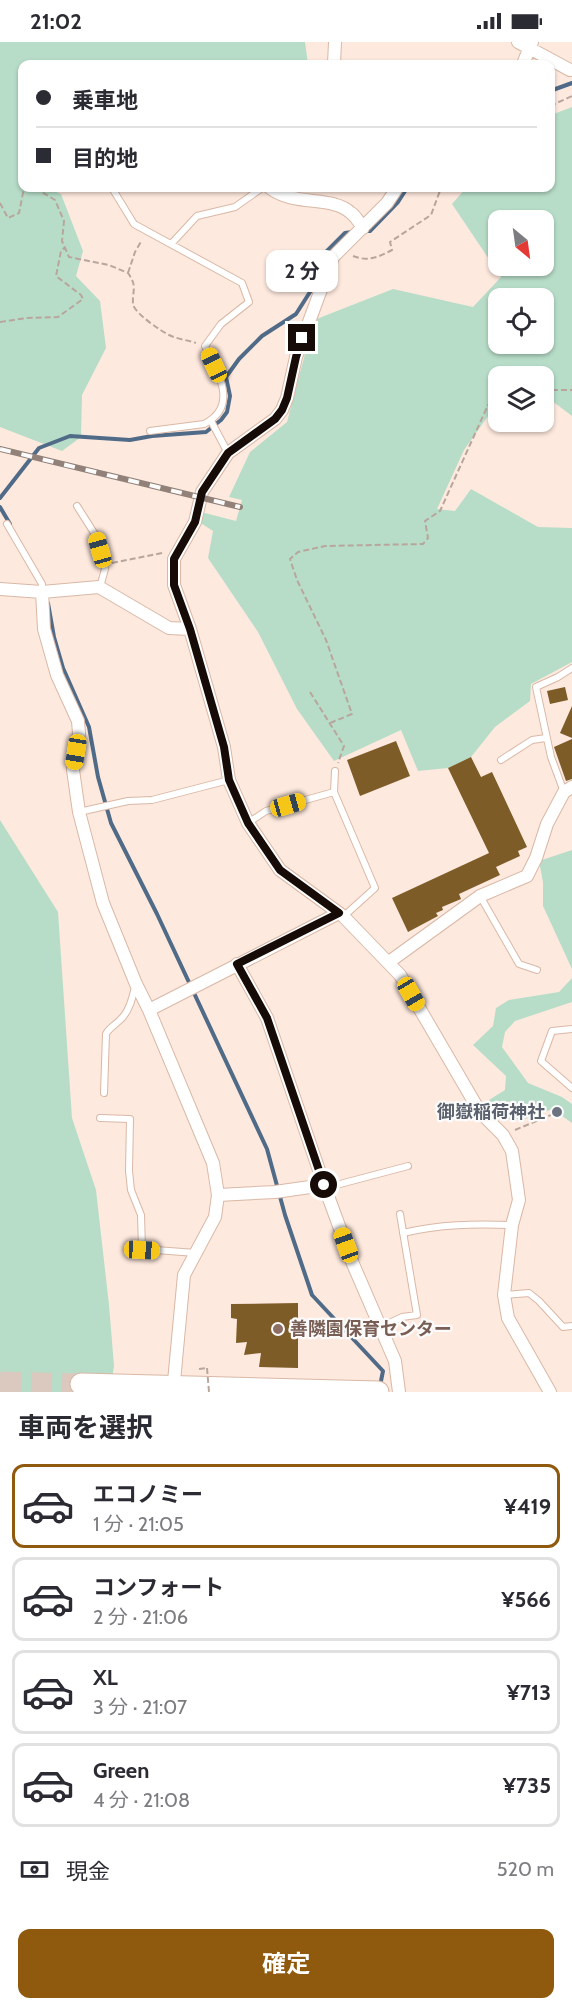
<!DOCTYPE html>
<html lang="ja">
<head>
<meta charset="utf-8">
<style>
	body { margin:0; font-family:Cabin,"Noto Sans JP",sans-serif; background:#f7f7f7; color:#2b2b33; height:100vh; display:flex; flex-direction:column; font-size:22px; white-space:nowrap }
	* { box-sizing:border-box; margin:0 }
	p { font-size:20px; color:#7c7c81 }
	.icon { flex:none; width:33px; height:33px; fill:none; stroke:currentColor; stroke-width:2; stroke-linecap:round; stroke-linejoin:round }
	.map { position:relative; height:1350px; overflow:hidden }
	.panel { display:flex; flex-direction:column; background:#fff; flex:1 }
	.panel>* { flex:none }
	.hud { position:absolute; left:18px; top:18px; width:537px; height:132px; border-radius:12px; box-shadow:0 2px 4px #0004; display:grid; align-content:center; height:132px; padding:0 18px; background:#fff }
	.needle { width:39px; rotate:151deg }
	.controls { position:absolute; left:488px; top:168px; display:grid; gap:12px }
	.controls a { display:grid; place-items:center; width:66px; height:66px; border-radius:12px; background:#fff; box-shadow:0 2px 4px #0004; font-size:30px }
	.end { position:absolute; width:27px; height:27px; margin:-14px; border:8px solid #160b06; background:#fff; box-shadow:0 0 0 3px #fff }
	.from { border-radius:50% }
	.bubble { position:absolute; height:42px; border-radius:12px; background:#fff; box-shadow:0 2px 4px #0004; font-size:20px; font-weight:700; line-height:42px; text-align:center }
	.car { position:absolute; width:18px; height:36px; margin:-18px -9px; border-radius:8px; box-shadow:0 0 4px 2px #0007; background:linear-gradient(#f5c518 24%,#345 0 40%,#f5c518 0 76%,#345 0 86%,#f5c518 0) }
	.hud b { display:flex; align-items:center; gap:21px; height:57px; font-size:22px }
	.hud b+b { border-top:2px solid #e1e1e2 }
	.hud i { width:15px; height:15px; background:#2b2b33 }
	ul { padding:0; list-style:none }
	li { display:flex; align-items:center; gap:18px; height:84px; margin:0 12px 9px; padding:0 6px; border:3px solid #e1e1e2; border-radius:12px }
	li div { flex:1 }
	li b { display:block; font-size:22px }
	li em { font-style:normal; font-weight:700 }
	li.selected { border-color:#905a0e }
	li>.icon { width:54px; height:54px; stroke-width:1.5 }
	h2 { padding:0 18px; font-size:27px; line-height:72px }
	.pay { display:flex; align-items:center; gap:15px; height:66px; padding:0 18px; font-size:22px }
	.pay p { margin-inline-start:auto }
	.action { display:flex; gap:12px; margin-top:auto; padding:12px 18px }
	.action a { flex:1; height:69px; border-radius:12px; background:#905a0e; color:#fff; font-size:24px; font-weight:700; line-height:69px; text-align:center }
	.status { display:flex; justify-content:space-between; align-items:center; height:42px; padding:0 30px; background:#fff; direction:ltr }
	.status svg { height:16px; fill:currentColor }
	.map>svg:first-child { display:block }
</style>
</head>
<body>
<div class="status"><b>21:02</b><svg viewBox="0 0 49 12"><path d="M0 12V9h3v3zM5 12V6h3v6zM10 12V3h3v9zM15 12V0h3v12zM26 1h20v11H26zM47 4h2v5h-2z"/></svg></div>
<div class="map">
<svg width="572" height="1350" viewBox="0 0 572 1350">
	<rect width="100%" height="100%" fill="#fee9de"/>
	<path fill="#b7ddc8" fill-rule="evenodd" d="M0 0H305L308 22H22V146H47L61 152 83 209 76 234 100 259 106 306 82 353 81 395 62 409 0 385Z
		M572 65V374L543 352V334H498V360L464 408 437 467 455 469 471 447 538 485 572 486V620L531 642 530 659 495 685 471 715 448 726 418 729 401 688 334 719 297 667 258 590 208 516 213 489 199 480 201 470 236 479 242 458 229 455 250 410 287 380 314 278 393 247 473 265 501 235 452 162 466 146H550L551 73ZM498 178H543V224H498ZM498 256H543V302H498Z
		M0 778 58 870 72 1076 96 1148 109 1263 114 1324 110 1350H0Z
		M572 808V927L543 864V840L539 819Z
		M572 936V960L515 979 505 990 502 1005 528 1041 562 1055 572 1062V1081L552 1067 531 1076 510 1078 489 1058 505 1048 506 1034 473 1003 493 984 496 966 509 958 559 950Z"/>
	<g fill="none" stroke-linecap="round" stroke-linejoin="round">
		<path stroke="#506b88" stroke-width="4" d="M550 49 572 41
			M365 189H370L398 160 407 146
			M0 456 39 406 70 394 130 398 152 394 206 390 221 378 227 370 230 354 226 335 239 317 262 294 296 272 310 250 324 212 345 191 352 190
			M0 465 10 482
			M48 561 54 595 63 626 89 685 98 735 111 781 157 872 267 1107 285 1173 312 1253 383 1329 380 1344"/>
	</g>
	<path fill="#7d5c28" d="M565 645 568 658 550 662 547 649Z
		M572 664V696L560 691Z
		M572 697V737L566 739 554 705Z
		M396 699 410 734 360 754 347 718Z
		M471 715 481 735 492 730 527 805 518 809 520 814 496 825 500 833 459 852 461 857 442 865 443 868 436 871 438 874 408 890 392 856 489 811 448 726Z
		M298 1261V1326L259 1325 261 1311 244 1313 247 1300 236 1301 237 1277 231 1276V1262Z"/>
	<g fill="none" stroke-linecap="round" stroke-linejoin="round">
		<path stroke="#dbc8be" stroke-width="21" stroke-dasharray="21 10" stroke-linecap="butt" d="M0 1340 81 1342"/>
		<defs>
			<path id="service" d="M112 146 134 182 242 241 249 260 221 282 205 304C217 329 240 364 204 382L150 389
				M172 201 197 174 235 165 262 146
				M211 379 228 411
				M77 464 96 494 105 527 100 545
				M7 482 42 542V550
				M501 718 532 698 546 696
				M334 750 375 846 344 874
				M564 750 551 715 536 645 558 635 572 626
				M79 770 128 759 152 758 229 738
				M248 781 266 769 334 750 335 729
				M480 854 519 922 537 928
				M572 987 552 989 541 1019 572 1046
				M104 1051 106 992C109 986 115 983 120 978 129 970 132 957 135 945
				M100 1076 130 1077 129 1129 131 1148 141 1173 142 1207 196 1211
				M325 1146 408 1124
				M403 1191C441 1182 473 1182 512 1183
				M504 1253 529 1251 539 1259 563 1285 572 1284
				M381 1285 402 1275 417 1273 400 1172"/>
			<path id="minor" d="M518 0 570 28
				M334 22 335 0
				M523 22 532 0
				M270 146C295 165 332 153 351 171 356 174 359 181 363 186
				M397 146 387 161 333 215 296 315 287 356 282 368 275 377 228 411 202 450 195 480 174 517V543L190 587 224 705 229 738 248 781 280 828 343 874 400 933 480 1070 503 1093 512 1109 519 1158 512 1183 504 1253 508 1276 550 1350
				M0 547 42 550 99 545 169 586 190 587
				M42 550 44 587 57 633 78 679 79 691 73 728 79 770 103 861 136 942 149 968 213 1121 218 1153 215 1175 184 1233 173 1350
				M389 920 480 854 527 834 536 816 547 782 564 750 572 745
				M237 922 267 976 324 1143 353 1222 395 1319 399 1350
				M149 968 339 871
				M218 1153 275 1150 324 1143"/>
			<path id="trunk" d="M81 1342 378 1350"/>
		</defs>
		<use href="#service" stroke="#d9b8a6" stroke-width="8"/>
		<use href="#minor" stroke="#d9b8a6" stroke-width="14"/>
		<use href="#trunk" stroke="#d9b8a6" stroke-width="23"/>
		<path stroke="#b8a69d" stroke-width="2" stroke-dasharray="6 3" stroke-linecap="butt" d="M550 64 572 54
			M35 146 55 158 64 179 62 199 69 215 109 223 128 231C138 245 132 248 133 262 134 271 161 289 169 293 177 297 187 298 196 301
			M0 161 8 176 19 171 24 146
			M353 214C368 220 379 215 392 208L390 200 431 173 441 146
			M128 231 135 210 142 198
			M0 280 27 276 58 275 83 257 81 253 56 234 61 209 64 206
			M543 348H572
			M112 521 162 511
			M310 650 344 704 338 721
			M330 681 352 672 326 598 297 538 290 517 298 510 325 504 423 502 428 496 425 479 440 469 488 363 498 360
			M515 1088 551 1073
			M199 1327 207 1326"/>
		<use href="#service" stroke="#fff" stroke-width="6"/>
		<use href="#minor" stroke="#fff" stroke-width="12"/>
		<use href="#trunk" stroke="#fff" stroke-width="21"/>
		<defs>
			<path id="rail" d="M0 407 240 465"/>
		</defs>
		<use href="#rail" stroke="#918179" stroke-width="6"/>
		<use href="#rail" stroke="#fbfbfb" stroke-width="4" stroke-dasharray="11" stroke-linecap="butt"/>
		<path stroke="#b8a69d" stroke-width="2" stroke-dasharray="6 3" stroke-linecap="butt" d="M207 1326 209 1350"/>
	</g>
	<g fill="none" stroke-linecap="round" stroke-linejoin="round">
		<path stroke="#160b06" stroke-width="8" d="M302 296 296 315 287 356 282 368 275 377 228 411 202 450 195 480 174 517V543L190 587 224 705 229 738 248 781 280 828 339 871 237 922 267 976 324 1143"/>
	</g>
	<circle fill="#6b7280" stroke="#fbfbfb" stroke-width="2" cx="557" cy="1070" r="6"/>
	<circle fill="#8d6e63" stroke="#fbfbfb" stroke-width="2" cx="278" cy="1287" r="6"/>
	<g text-anchor="middle" stroke-width="4.5" stroke-linejoin="round" paint-order="stroke">
		<g font-size="18" font-weight="bold" fill="#5b616d" stroke="#fbfbfb" text-anchor="end">
			<text x="545" y="1076">御嶽稲荷神社</text>
		</g>
		<g font-size="18" font-weight="bold" fill="#785e54" stroke="#fbfbfb" text-anchor="start">
			<text x="290" y="1293">善隣園保育センター</text>
		</g>
	</g>
</svg>
<div class="controls">
<a><svg class="needle" viewBox="-14 -14 28 28"><path d="M0-13l5 13h-10z" fill="#e53935"/><path d="M0 13l5-13h-10z" fill="#7c7c81"/></svg></a>
<a><svg class="icon" aria-label="locate" viewBox="0 0 24 24"><circle cx="12" cy="12" r="6"/><path d="M12 2v4M12 18v4M2 12h4M18 12h4"/></svg></a>
<a><svg class="icon" aria-label="layers" viewBox="0 0 24 24"><path d="M12 4l9 5-9 5-9-5zM3 14l9 5 9-5"/></svg></a>
</div>
<i class="end from" style="left:324px;top:1143px"></i>
<i class="end" style="left:302px;top:296px"></i>
<div class="bubble" style="left:266px;top:208px;width:72px">2 分</div>
<i class="car" style="left:214px;top:323px;rotate:335deg"></i>
<i class="car" style="left:100px;top:508px;rotate:344deg"></i>
<i class="car" style="left:76px;top:710px;rotate:189deg"></i>
<i class="car" style="left:288px;top:763px;rotate:74deg"></i>
<i class="car" style="left:411px;top:952px;rotate:150deg"></i>
<i class="car" style="left:346px;top:1203px;rotate:340deg"></i>
<i class="car" style="left:142px;top:1208px;rotate:93deg"></i>
<div class="hud">
<b><i class="from"></i>乗車地</b>
<b><i></i>目的地</b>
</div>
</div>
<section class="panel">
<h2>車両を選択</h2>
<ul>
<li class="selected"><svg class="icon" aria-label="car" viewBox="0 0 24 24"><path d="M5 17H2v-5l4-1 3-4h7l3 4 3 1v5h-3M9 17h6M6 11h13"/><circle cx="7" cy="17" r="2"/><circle cx="17" cy="17" r="2"/></svg><div><b>エコノミー</b><p>1 分 · 21:05</p></div><em>¥419</em></li>
<li><svg class="icon" aria-label="car" viewBox="0 0 24 24"><path d="M5 17H2v-5l4-1 3-4h7l3 4 3 1v5h-3M9 17h6M6 11h13"/><circle cx="7" cy="17" r="2"/><circle cx="17" cy="17" r="2"/></svg><div><b>コンフォート</b><p>2 分 · 21:06</p></div><em>¥566</em></li>
<li><svg class="icon" aria-label="car" viewBox="0 0 24 24"><path d="M5 17H2v-5l4-1 3-4h7l3 4 3 1v5h-3M9 17h6M6 11h13"/><circle cx="7" cy="17" r="2"/><circle cx="17" cy="17" r="2"/></svg><div><b>XL</b><p>3 分 · 21:07</p></div><em>¥713</em></li>
<li><svg class="icon" aria-label="car" viewBox="0 0 24 24"><path d="M5 17H2v-5l4-1 3-4h7l3 4 3 1v5h-3M9 17h6M6 11h13"/><circle cx="7" cy="17" r="2"/><circle cx="17" cy="17" r="2"/></svg><div><b>Green</b><p>4 分 · 21:08</p></div><em>¥735</em></li>
</ul>
<div class="pay"><svg class="icon" aria-label="cash" viewBox="0 0 24 24"><path d="M3 7h18v10H3z"/><circle cx="12" cy="12" r="2"/></svg>現金<p>520 m</p></div>
<div class="action"><a>確定</a></div>
</section>
</body>
</html>
